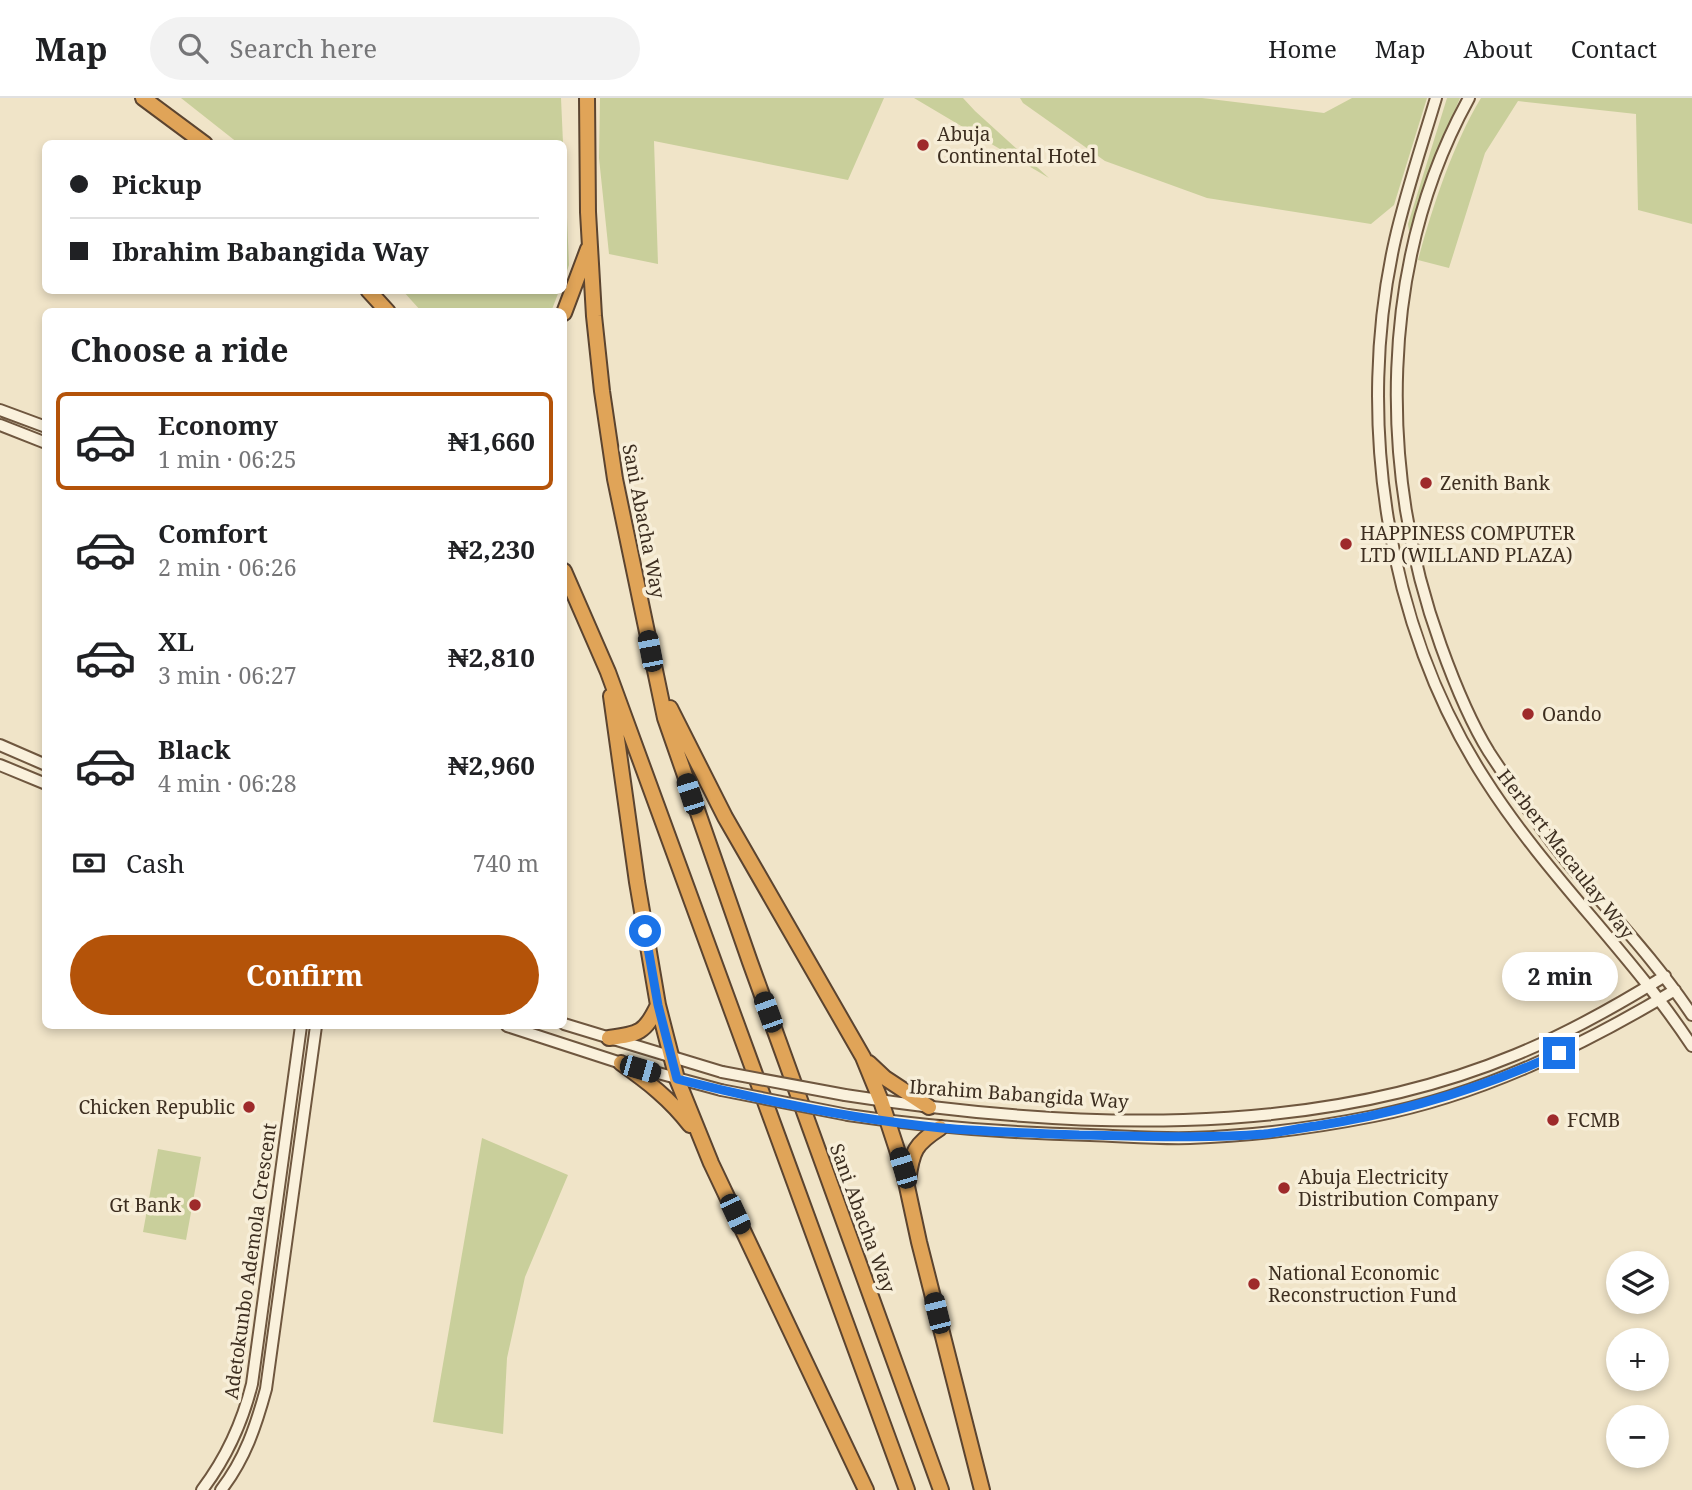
<!DOCTYPE html>
<html lang="en">
<head>
<meta charset="utf-8">
<style>
	body { margin:0; font-family:"Noto Serif",serif; background:#f2f2f2; color:#202124; height:100vh; display:flex; flex-direction:column; font-size:26px; white-space:nowrap }
	* { box-sizing:border-box; margin:0 }
	p { font-size:23px; color:#757577 }
	.icon { flex:none; width:38px; height:38px; fill:none; stroke:currentColor; stroke-width:2; stroke-linecap:round; stroke-linejoin:round }
	.map { position:relative; flex:1; overflow:hidden }
	.drawer { position:absolute; left:42px; top:210px; width:525px; height:721px; display:flex; flex-direction:column; background:#fff; border-radius:10px; box-shadow:0 4px 10px #0003 }
	.drawer>* { flex:none }
	.hud { position:absolute; left:42px; top:42px; width:525px; height:154px; border-radius:10px; box-shadow:0 4px 10px #0003; display:grid; align-content:center; height:154px; padding:0 28px; background:#fff }
	.fabs { position:absolute; left:1606px; top:1153px; display:grid; gap:14px }
	.fabs a { display:grid; place-items:center; width:63px; height:63px; border-radius:50%; background:#fff; box-shadow:0 4px 10px #0003; font-size:35px }
	.end { position:absolute; width:32px; height:32px; margin:-16px; border:9px solid #1a73e8; background:#fff; box-shadow:0 0 0 4px #fff }
	.from { border-radius:50% }
	.bubble { position:absolute; height:49px; border-radius:24px; background:#fff; box-shadow:0 4px 10px #0003; font-size:23px; font-weight:700; line-height:49px; text-align:center }
	.car { position:absolute; width:21px; height:42px; margin:-21px -10px; border-radius:9px; box-shadow:0 0 5px 2px #0007; background:linear-gradient(#222 24%,#8ab4d8 0 40%,#222 0 76%,#8ab4d8 0 86%,#222 0) }
	.hud b { display:flex; align-items:center; gap:24px; height:66px; font-size:26px }
	.hud b+b { border-top:2px solid #e0e0e0 }
	.hud i { width:18px; height:18px; background:#202124 }
	ul { padding:0; list-style:none }
	li { display:flex; align-items:center; gap:21px; height:98px; margin:0 14px 10px; padding:0 14px; border:4px solid transparent; border-radius:10px }
	li div { flex:1 }
	li b { display:block; font-size:26px }
	li em { font-style:normal; font-weight:700 }
	li.active { border-color:#b45309 }
	li>.icon { width:63px; height:63px; stroke-width:1.5 }
	h2 { padding:0 28px; font-size:32px; line-height:84px }
	.pay { display:flex; align-items:center; gap:18px; height:77px; padding:0 28px; font-size:26px }
	.pay p { margin-inline-start:auto }
	.button { display:flex; gap:14px; margin-top:auto; padding:14px 28px }
	.button a { flex:1; height:80px; border-radius:42px; background:#b45309; color:#fff; font-size:28px; font-weight:700; line-height:80px; text-align:center }
	header { display:flex; align-items:center; gap:42px; box-sizing:border-box; height:98px; padding:0 35px; background:#fff; border-bottom:2px solid #e0e0e0 }
	header strong { font-size:33px }
	nav { display:flex; gap:38px; margin-inline-start:auto; font-size:24px }
	.search { width:490px; height:63px; background:#f2f2f2; display:flex; align-items:center; gap:18px; box-sizing:border-box; padding:0 24px; border-radius:38px; color:#757577; font-size:26px }
	.map>svg:first-child { display:block }
</style>
</head>
<body>
<header>
<strong>Map</strong>
<div class="search"><svg class="icon" aria-label="search" viewBox="0 0 24 24"><circle cx="10" cy="10" r="6"/><path d="M15 15l6 6"/></svg>Search here</div>
<nav><a>Home</a><a>Map</a><a>About</a><a>Contact</a></nav>
</header>
<div class="map">
<svg width="1692" height="1392" viewBox="0 0 1692 1392">
	<rect width="100%" height="100%" fill="#f0e4c8"/>
	<path fill="#c9cf9b" d="M181 0H561L563 45H238Z
		M600 0H884L848 82 654 43 658 166 609 156 599 60Z
		M914 0H963L975 13 1049 80Z
		M1020 0H1202L1324 15 1352 0H1427L1394 107 1371 126 1207 100 1105 63 1023 5Z
		M1447 0H1460L1438 53 1416 127 1409 133 1408 126Z
		M1481 0H1692V126L1638 112 1636 16 1518 3 1485 55 1449 170 1418 162C1432 110 1453 46 1481 0Z
		M564 48 569 167 564 182Z
		M403 193H559L551 214 421 213Z
		M482 1040 568 1077 525 1179 507 1260 503 1336 433 1324Z
		M158 1051 201 1059 186 1142 143 1134Z"/>
	<g fill="none" stroke-linecap="round" stroke-linejoin="round">
		<defs>
			<path id="secondary" d="M1436 0C1422 47 1406 94 1395 142 1355 319 1386 528 1485 681 1546 777 1630 854 1692 948
				M1469 0C1378 165 1378 374 1441 548 1454 584 1469 622 1489 654 1514 692 1540 731 1569 766 1611 816 1656 863 1692 917
				M0 312 46 329
				M0 327 46 345
				M0 647 46 667
				M0 667 46 686
				M564 926 722 974
				M507 928 621 965 721 992
				M845 997C1062 1031 1308 1043 1515 957 1567 936 1618 907 1665 878
				M848 1017C928 1029 1008 1035 1090 1037 1123 1038 1157 1041 1190 1040 1252 1038 1314 1030 1374 1018 1481 997 1582 948 1675 892
				M202 1392C227 1359 242 1326 252 1286L301 928
				M221 1392C245 1361 256 1328 266 1291L316 928"/>
			<path id="highway" d="M143 0 205 46
				M587 0 588 114 594 218 602 293 615 381 665 620 750 864 941 1392
				M368 192 388 214
				M564 215 588 151
				M564 473 608 574 907 1392
				M611 598 637 784 658 907 677 981 711 1065 866 1392
				M670 610 725 719 863 959 881 1003 903 1070 919 1144 982 1392
				M609 940C639 936 645 935 658 907
				M621 965C648 984 670 1001 690 1027
				M869 965 885 980 929 1009
				M908 1083C912 1053 915 1046 940 1030"/>
		</defs>
		<use href="#secondary" stroke="#6f573f" stroke-width="14"/>
		<use href="#highway" stroke="#5b4430" stroke-width="18"/>
		<use href="#secondary" stroke="#faf1dc" stroke-width="10"/>
		<use href="#highway" stroke="#e0a458" stroke-width="14"/>
		<defs>
			<path id="secondary-bridge" d="M722 974 845 997
				M721 992 848 1017"/>
		</defs>
		<use href="#secondary-bridge" stroke="#6f573f" stroke-width="14" stroke-linecap="butt"/>
		<use href="#secondary-bridge" stroke="#faf1dc" stroke-width="10"/>
	</g>
	<g fill="none" stroke-linecap="round" stroke-linejoin="round">
		<path stroke="#1a73e8" stroke-width="9" d="M645 833 658 907 677 981C764 1003 853 1021 942 1030 988 1034 1033 1035 1079 1037 1141 1038 1202 1041 1264 1036 1282 1034 1299 1030 1316 1028 1401 1015 1481 991 1559 955"/>
	</g>
	<g fill="#9e2a2b" stroke="#f7eed8" stroke-width="2.5">
		<circle cx="923" cy="47" r="7"/>
		<circle cx="1426" cy="385" r="7"/>
		<circle cx="1346" cy="446" r="7"/>
		<circle cx="1528" cy="616" r="7"/>
		<circle cx="249" cy="1009" r="7"/>
		<circle cx="1553" cy="1022" r="7"/>
		<circle cx="1284" cy="1090" r="7"/>
		<circle cx="195" cy="1107" r="7"/>
		<circle cx="1254" cy="1186" r="7"/>
	</g>
	<g text-anchor="middle" stroke-width="7" stroke-linejoin="round" paint-order="stroke">
		<g font-size="19" fill="#3d2e20" stroke="#f7eed8" text-anchor="start">
			<text x="937" y="43">Abuja<tspan x="937" dy="22">Continental Hotel</tspan></text>
			<text x="1440" y="392">Zenith Bank</text>
			<text x="1360" y="442">HAPPINESS COMPUTER<tspan x="1360" dy="22">LTD (WILLAND PLAZA)</tspan></text>
			<text x="1542" y="623">Oando</text>
			<text x="235" y="1016" text-anchor="end">Chicken Republic</text>
			<text x="1567" y="1029">FCMB</text>
			<text x="1298" y="1086">Abuja Electricity<tspan x="1298" dy="22">Distribution Company</tspan></text>
			<text x="181" y="1114" text-anchor="end">Gt Bank</text>
			<text x="1268" y="1182">National Economic<tspan x="1268" dy="22">Reconstruction Fund</tspan></text>
		</g>
		<g font-size="19" fill="#3d2e20" stroke="#f7eed8">
			<text transform="translate(644 423) rotate(79)" y="7">Sani Abacha Way</text>
			<text transform="translate(1566 756) rotate(52)" y="7">Herbert Macaulay Way</text>
			<text transform="translate(1019 996) rotate(4)" y="7">Ibrahim Babangida Way</text>
			<text transform="translate(863 1120) rotate(70)" y="7">Sani Abacha Way</text>
			<text transform="translate(250 1163) rotate(-82)" y="7">Adetokunbo Ademola Crescent</text>
		</g>
	</g>
</svg>
<div class="fabs">
<a><svg class="icon" aria-label="layers" viewBox="0 0 24 24"><path d="M12 4l9 5-9 5-9-5zM3 14l9 5 9-5"/></svg></a>
<a>+</a>
<a>−</a>
</div>
<i class="end from" style="left:645px;top:833px"></i>
<i class="end" style="left:1559px;top:955px"></i>
<div class="bubble" style="left:1502px;top:854px;width:116px">2 min</div>
<i class="car" style="left:650px;top:553px;rotate:349deg"></i>
<i class="car" style="left:690px;top:696px;rotate:342deg"></i>
<i class="car" style="left:768px;top:914px;rotate:340deg"></i>
<i class="car" style="left:640px;top:971px;rotate:106deg"></i>
<i class="car" style="left:903px;top:1070px;rotate:343deg"></i>
<i class="car" style="left:735px;top:1116px;rotate:155deg"></i>
<i class="car" style="left:937px;top:1215px;rotate:346deg"></i>
<div class="hud">
<b><i class="from"></i>Pickup</b>
<b><i></i>Ibrahim Babangida Way</b>
</div>
<section class="drawer">
<h2>Choose a ride</h2>
<ul>
<li class="active"><svg class="icon" aria-label="car" viewBox="0 0 24 24"><path d="M5 17H2v-5l4-1 3-4h7l3 4 3 1v5h-3M9 17h6M6 11h13"/><circle cx="7" cy="17" r="2"/><circle cx="17" cy="17" r="2"/></svg><div><b>Economy</b><p>1 min · 06:25</p></div><em>₦1,660</em></li>
<li><svg class="icon" aria-label="car" viewBox="0 0 24 24"><path d="M5 17H2v-5l4-1 3-4h7l3 4 3 1v5h-3M9 17h6M6 11h13"/><circle cx="7" cy="17" r="2"/><circle cx="17" cy="17" r="2"/></svg><div><b>Comfort</b><p>2 min · 06:26</p></div><em>₦2,230</em></li>
<li><svg class="icon" aria-label="car" viewBox="0 0 24 24"><path d="M5 17H2v-5l4-1 3-4h7l3 4 3 1v5h-3M9 17h6M6 11h13"/><circle cx="7" cy="17" r="2"/><circle cx="17" cy="17" r="2"/></svg><div><b>XL</b><p>3 min · 06:27</p></div><em>₦2,810</em></li>
<li><svg class="icon" aria-label="car" viewBox="0 0 24 24"><path d="M5 17H2v-5l4-1 3-4h7l3 4 3 1v5h-3M9 17h6M6 11h13"/><circle cx="7" cy="17" r="2"/><circle cx="17" cy="17" r="2"/></svg><div><b>Black</b><p>4 min · 06:28</p></div><em>₦2,960</em></li>
</ul>
<div class="pay"><svg class="icon" aria-label="cash" viewBox="0 0 24 24"><path d="M3 7h18v10H3z"/><circle cx="12" cy="12" r="2"/></svg>Cash<p>740 m</p></div>
<div class="button"><a>Confirm</a></div>
</section>
</div>
</body>
</html>
